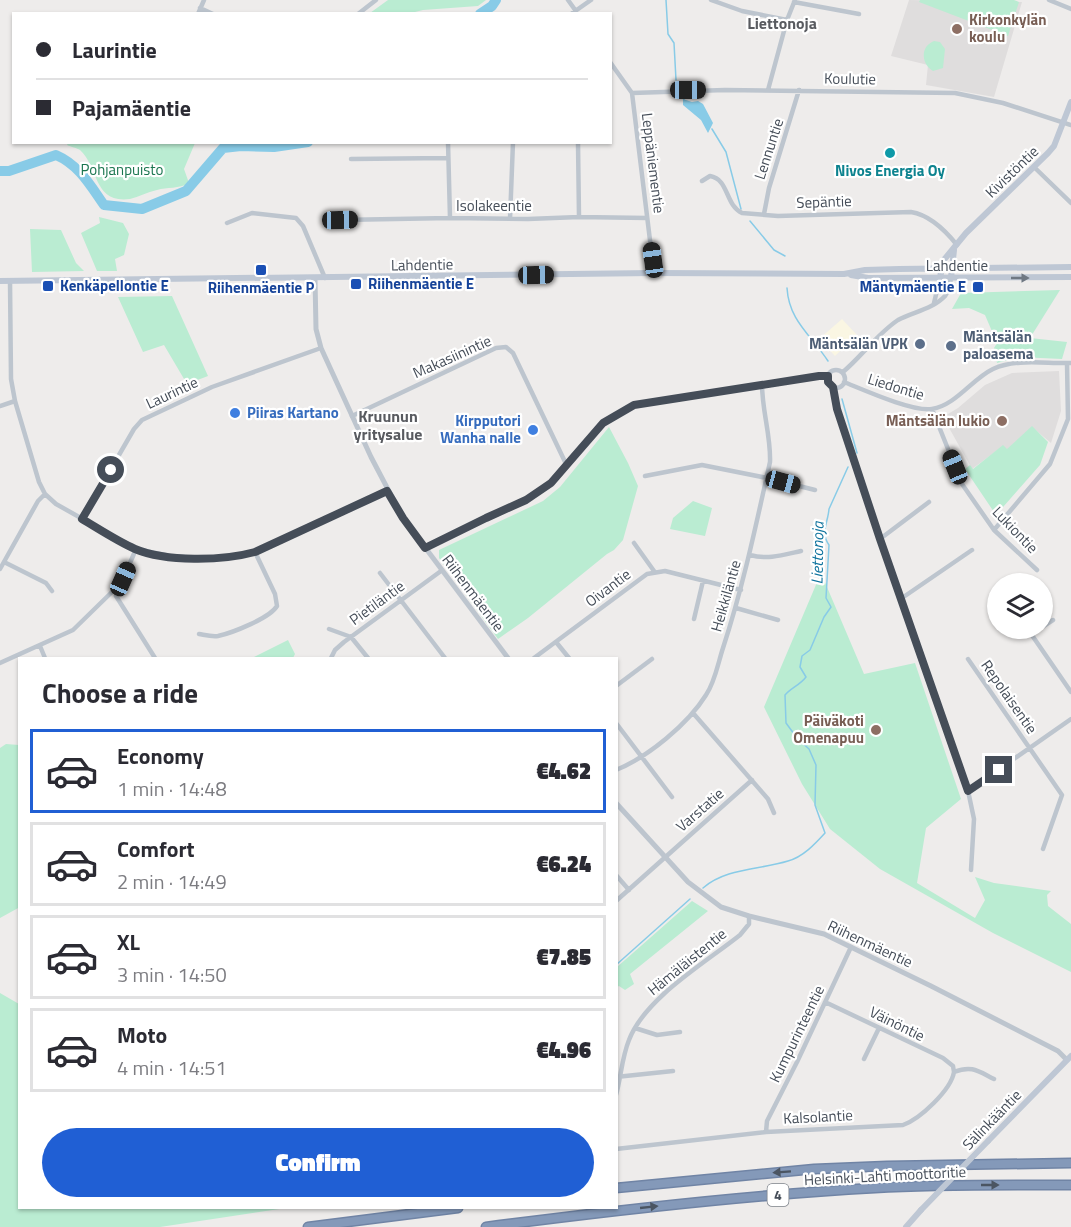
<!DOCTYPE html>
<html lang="en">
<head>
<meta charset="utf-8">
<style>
	body { margin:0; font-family:"Titillium Web",sans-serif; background:#f2f2f3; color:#2b2b33; height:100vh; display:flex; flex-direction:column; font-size:22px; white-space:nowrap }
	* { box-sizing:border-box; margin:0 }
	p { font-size:20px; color:#7c7c81 }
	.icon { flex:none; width:33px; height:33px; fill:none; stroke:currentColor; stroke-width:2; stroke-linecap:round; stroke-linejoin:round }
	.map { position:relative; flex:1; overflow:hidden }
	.drawer { position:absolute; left:18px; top:657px; width:600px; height:552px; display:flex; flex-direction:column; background:#fff; border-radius:0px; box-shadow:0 2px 4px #0004 }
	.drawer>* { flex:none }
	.banner { position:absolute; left:12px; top:12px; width:600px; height:132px; border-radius:0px; box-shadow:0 2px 4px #0004; display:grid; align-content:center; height:132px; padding:0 24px; background:#fff }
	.fabs { position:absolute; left:987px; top:573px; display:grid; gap:12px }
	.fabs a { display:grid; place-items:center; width:66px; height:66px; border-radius:50%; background:#fff; box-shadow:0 2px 4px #0004; font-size:30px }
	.end { position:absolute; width:27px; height:27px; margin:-14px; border:8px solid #454d58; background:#fff; box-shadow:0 0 0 3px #fff }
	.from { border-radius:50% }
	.car { position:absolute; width:18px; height:36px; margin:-18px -9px; border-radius:8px; box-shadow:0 0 4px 2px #0007; background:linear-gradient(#222 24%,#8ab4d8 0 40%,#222 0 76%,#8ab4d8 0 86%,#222 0) }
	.banner b { display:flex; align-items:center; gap:21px; height:57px; font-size:22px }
	.banner b+b { border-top:2px solid #e1e1e2 }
	.banner i { width:15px; height:15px; background:#2b2b33 }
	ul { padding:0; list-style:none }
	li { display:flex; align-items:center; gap:18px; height:84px; margin:0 12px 9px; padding:0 12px; border:3px solid #e1e1e2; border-radius:0px }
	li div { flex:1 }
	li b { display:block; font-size:22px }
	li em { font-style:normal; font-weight:800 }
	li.current { border-color:#205fd4 }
	li>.icon { width:54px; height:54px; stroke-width:1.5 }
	h2 { padding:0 24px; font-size:27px; line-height:72px }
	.action { display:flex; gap:12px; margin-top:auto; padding:12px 24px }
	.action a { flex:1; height:69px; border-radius:36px; background:#205fd4; color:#fff; font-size:24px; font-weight:800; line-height:69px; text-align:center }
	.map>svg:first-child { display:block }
</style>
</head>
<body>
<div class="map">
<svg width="1071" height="1227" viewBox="0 0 1071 1227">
	<rect width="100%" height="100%" fill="#eeeceb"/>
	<path fill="#faf6e3" d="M842 319 857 335 835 356 819 339Z"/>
	<path fill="#dfdddd" d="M909 0 1022 2 994 97 926 85 928 65 891 56Z
		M1059 371 1061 411 1051 443 1032 427 1007 450 1003 446 972 469 943 417 958 408 985 385 1012 373Z"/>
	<path fill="#baecd2" d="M388 0H486L478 6 423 10 411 13H370Z
		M920 0H1014L1019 2 1008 36 919 2Z
		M934 41 940 42 945 49 943 68 933 71C922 65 919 47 934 41Z
		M68 143H195L184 169 189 183C179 189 167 187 157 190 147 192 139 197 130 199 93 204 99 167 80 150 77 148 71 147 67 145Z
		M99 217 123 223 129 234 124 255 115 259 117 271H97L81 233 100 223Z
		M30 229 61 230 76 263 84 271 32 272Z
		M1060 290 1030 338 1067 342 1062 359 1019 357 997 363 994 348 997 343 985 315 969 308 952 309 961 293Z
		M172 296 208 376 187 384 164 345 143 352 118 297Z
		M1032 426 1048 442 1040 465 996 515 965 469 970 465 973 469 1003 445 1007 449Z
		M609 427 628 463 638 486 623 540 614 550 607 554 528 618 498 639 439 558V550L543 501 560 487Z
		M693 501 712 508 705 536 670 529 673 518Z
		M821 573 864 674 915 663 961 799 926 828 917 883 975 918 985 900 975 877 994 883 1051 891 1047 895 1048 906 1071 924V972L993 933 880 869 830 829 802 784 764 707Z
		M288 640 295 654 293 658H252Z
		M6 744 19 745 20 907 0 918V748Z
		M692 901 708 911 630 974 634 984 625 990 619 986 617 987V967Z
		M0 993 19 1004 20 1208H286L160 1227H0Z"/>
	<path fill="#88cbe7" d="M683 99 692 102 698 101 703 104 713 123 708 133 701 120 683 105Z"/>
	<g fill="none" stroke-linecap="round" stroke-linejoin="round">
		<path stroke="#88cbe7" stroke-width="1.5" d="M666 0 668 34 674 43 676 80
			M681 94 684 100
			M712 129 726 152 741 209
			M750 221 774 250 785 256
			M787 288C789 321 811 335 828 361
			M842 399 857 453
			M703 888C726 868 759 870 788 861 803 857 815 844 825 833L815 805 816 765 809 749 797 738 786 723 785 695C791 688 800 685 806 677L800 667 802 656 810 650 824 617 831 607 826 598 829 545C820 532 828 523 829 509L848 467
			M616 965 690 899"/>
		<path stroke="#88cbe7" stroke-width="10" d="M480 14 492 6 496 0
			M0 171H9L56 155C79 165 90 185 104 205L142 209 186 191 223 148 241 146 274 147 308 142"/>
		<defs>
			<path id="motorway" d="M616 1188 814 1169 887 1166 1071 1163
				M308 1227 458 1208
				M486 1227C616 1210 745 1195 875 1188 941 1184 1006 1185 1071 1185"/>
		</defs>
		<use href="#motorway" stroke="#7084a5" stroke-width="11"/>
		<path stroke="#bdc5ce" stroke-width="4.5" d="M568 0 578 14
			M711 0 742 11 787 20
			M1049 0 1071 9
			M794 2 859 14
			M200 8 213 14
			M198 14 204 0
			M358 14 376 0
			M571 14 591 0
			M610 62 632 93 654 273
			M768 90 787 20 795 0
			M632 93 725 90 955 93 1003 103 1071 125
			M448 142 450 218
			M578 142 579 217
			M351 159 448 158
			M1034 167 1071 203
			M702 181 710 176C729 179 725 205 742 213L778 216 911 212C930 215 945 230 957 245
			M764 214 769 188 799 90
			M510 219 513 142
			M340 220 450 218 528 219 579 217 647 218
			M227 223 252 213 296 218 303 226 325 278
			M10 281 11 379 15 401
			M934 303 940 278
			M827 379a9 9 0 1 1 18 0a9 9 0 1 1-18 0Z
			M843 372C862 356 877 334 898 320 913 312 933 309 945 296 949 291 950 284 951 278
			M844 382C864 390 913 412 932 409 956 405 972 379 993 369 1017 358 1046 364 1071 363
			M833 387 837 409 880 539 967 786 974 819 971 870
			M0 406 15 401 39 482 45 494 56 504 136 549 170 556 212 559 255 552 387 491
			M932 409 962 484 994 530 1037 570
			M352 416 496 348 506 347 513 353 567 466
			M645 476 702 465 767 478 815 490
			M82 519 134 429 142 420 212 387 321 348
			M994 530 1050 464 1068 419 1067 363
			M880 539 929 502
			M634 543 654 571
			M425 548 474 523 527 500 551 483 603 423 634 405 819 376H828
			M750 555C768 560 783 555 801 551
			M4 562 46 583 52 591
			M0 569 38 501 45 494
			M380 573 445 658
			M116 596 155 658
			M902 598 972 550
			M736 608 778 620
			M694 619 703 581
			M1042 627 1053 620
			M1027 628 1071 692
			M329 629 351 637 368 658
			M199 634C205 635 212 637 218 636 232 633 270 618 277 606L275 594 255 552
			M556 642 569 658
			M40 646 45 658
			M331 658 335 650 344 642 441 571
			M534 658 647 574 665 571 741 590
			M968 659 1062 795 1043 849
			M0 663 73 630 115 589 123 579 136 549
			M616 686 652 659
			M693 713 768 799 774 813
			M616 723 672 797
			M616 770C648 757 688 724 706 695 715 682 718 663 723 648 743 587 756 525 770 462 771 436 762 411 762 384
			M968 791 1071 719
			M616 875 629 890
			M616 901 752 780
			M825 1002 943 1058 953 1066 954 1072
			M635 1028 657 1035 680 1032
			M864 1059 879 1028
			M616 1077 673 1071
			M616 1095C621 1077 622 1057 629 1040 645 998 705 963 740 935L749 924V916
			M766 1132 767 1121 797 1062 851 947
			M616 1149 766 1132 903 1125C920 1119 951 1090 954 1072 972 1065 978 1071 994 1079"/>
		<path stroke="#bdc5ce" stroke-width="5" d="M315 279 316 329 321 348 371 457 403 518 508 658
			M616 803 688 882 721 907 749 916 824 934 931 986 1058 1051 1067 1060"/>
		<path stroke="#bec7d4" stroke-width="6" d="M851 275 868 278 1071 277
			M940 278 943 261 966 233 1048 153 1054 146 1071 102
			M951 278 954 250
			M0 281 654 273 844 274 865 270 899 269 1071 267
			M988 1141 1071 1056
			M906 1227 921 1210"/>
		<use href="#motorway" stroke="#8499b9" stroke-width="8"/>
		<path stroke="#bec7d4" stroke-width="6" d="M921 1210 988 1141"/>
	</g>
	<defs><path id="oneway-solid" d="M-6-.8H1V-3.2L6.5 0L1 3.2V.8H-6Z" transform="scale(1.5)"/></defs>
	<use fill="#6f7883" href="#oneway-solid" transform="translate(1020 278)"/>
	<g fill="#4b5562">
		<use href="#oneway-solid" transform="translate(782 1172) rotate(176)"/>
		<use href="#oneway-solid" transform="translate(990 1185)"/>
		<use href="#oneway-solid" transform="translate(649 1207) rotate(-6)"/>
	</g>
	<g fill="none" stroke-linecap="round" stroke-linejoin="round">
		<path stroke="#454d58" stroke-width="8" d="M111 470 82 519C99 529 117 541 135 549 166 562 222 561 255 552L387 491 403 518 425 548 486 518 526 500 551 483 603 423 634 405 819 376H828V382L833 387 837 409 880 539 968 791 999 770"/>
	</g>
	<g fill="#8d6e63" stroke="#fff" stroke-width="2">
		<circle cx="957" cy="29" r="6"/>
		<circle cx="1002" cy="421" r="6"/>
		<circle cx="876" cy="730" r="6"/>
	</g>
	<circle fill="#0f9aa8" stroke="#fff" stroke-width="2" cx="890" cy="153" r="6"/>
	<g fill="#1a4fb4" stroke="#fff" stroke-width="2">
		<rect x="255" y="264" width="12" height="12" rx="3"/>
		<rect x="350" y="278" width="12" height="12" rx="3"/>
		<rect x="42" y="280" width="12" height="12" rx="3"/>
		<rect x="972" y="281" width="12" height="12" rx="3"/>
	</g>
	<g fill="#5c6f8a" stroke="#fff" stroke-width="2">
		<circle cx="920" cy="344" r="6"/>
		<circle cx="951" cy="346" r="6"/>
	</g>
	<g fill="#3f7fe0" stroke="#fff" stroke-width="2">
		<circle cx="235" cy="413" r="6"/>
		<circle cx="533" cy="430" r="6"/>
	</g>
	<g text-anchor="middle" stroke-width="4.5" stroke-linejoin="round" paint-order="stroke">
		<rect fill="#fff" stroke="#7d828a" stroke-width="1.5" x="767.5" y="1184" width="21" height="22" rx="4.5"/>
		<g font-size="14" font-weight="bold" fill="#454d58">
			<text x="778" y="1200">4</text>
		</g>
		<g font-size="15" font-weight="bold" fill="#785e54" stroke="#fff" text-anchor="end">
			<text x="969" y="25" text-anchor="start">Kirkonkylän<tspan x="969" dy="17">koulu</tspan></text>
			<text x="990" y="426">Mäntsälän lukio</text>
			<text x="864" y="726">Päiväkoti<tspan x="864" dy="17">Omenapuu</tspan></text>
		</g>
		<g font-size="15" fill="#454d58" stroke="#fff">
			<text transform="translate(850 79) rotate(1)" y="5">Koulutie</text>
			<text transform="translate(769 149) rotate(-72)" y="5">Lennuntie</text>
			<text transform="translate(653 163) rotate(83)" y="5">Leppäniementie</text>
			<text transform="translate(1012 172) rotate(-44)" y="5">Kivistöntie</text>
			<text transform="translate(824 202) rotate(-2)" y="5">Sepäntie</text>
			<text x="494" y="211">Isolakeentie</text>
			<text transform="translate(422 265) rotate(-1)" y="5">Lahdentie</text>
			<text x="957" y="271">Lahdentie</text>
			<text transform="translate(452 357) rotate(-24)" y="5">Makasiinintie</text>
			<text transform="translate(896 387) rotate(17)" y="5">Liedontie</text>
			<text transform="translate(172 393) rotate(-25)" y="5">Laurintie</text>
			<text transform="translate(1015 530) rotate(46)" y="5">Lukiontie</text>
			<text transform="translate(608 588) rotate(-37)" y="5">Oivantie</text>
			<text transform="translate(473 593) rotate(53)" y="5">Riihenmäentie</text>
			<text transform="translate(726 596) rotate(-74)" y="5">Heikkiläntie</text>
			<text transform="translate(377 603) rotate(-36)" y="5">Pietiläntie</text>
			<text transform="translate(1009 697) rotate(55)" y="5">Repolaisentie</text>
			<text transform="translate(700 810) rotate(-41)" y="5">Varstatie</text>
			<text transform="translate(870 944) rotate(25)" y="5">Riihenmäentie</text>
			<text transform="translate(687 962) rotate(-39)" y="5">Hämäläistentie</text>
			<text transform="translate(897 1024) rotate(26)" y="5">Väinöntie</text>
			<text transform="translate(797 1034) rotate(-64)" y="5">Kumpurinteentie</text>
			<text transform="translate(818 1117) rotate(-3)" y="5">Kalsolantie</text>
			<text transform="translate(992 1120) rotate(-46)" y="5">Sälinkääntie</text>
			<text transform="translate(885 1176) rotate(-3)" y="5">Helsinki-Lahti moottoritie</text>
		</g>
		<g font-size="15" fill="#1a754f" stroke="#fff">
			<text x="122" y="175">Pohjanpuisto</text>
		</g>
		<g font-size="15" font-weight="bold" fill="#0d838f" stroke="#fff">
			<text x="890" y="176">Nivos Energia Oy</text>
		</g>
		<g font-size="15" font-weight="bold" fill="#164399" stroke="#fff" text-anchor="start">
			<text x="368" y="289">Riihenmäentie E</text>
			<text x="60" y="291">Kenkäpellontie E</text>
			<text x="966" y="292" text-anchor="end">Mäntymäentie E</text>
			<text x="261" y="293" text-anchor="middle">Riihenmäentie P</text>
		</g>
		<g font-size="15" font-weight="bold" fill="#4e5e75" stroke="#fff" text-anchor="start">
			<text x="963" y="342">Mäntsälän<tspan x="963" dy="17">paloasema</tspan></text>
			<text x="908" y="349" text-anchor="end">Mäntsälän VPK</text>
		</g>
		<g font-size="15" font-weight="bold" fill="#366cbe" stroke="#fff" text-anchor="start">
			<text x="247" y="418">Piiras Kartano</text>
			<text x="521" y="426" text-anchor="end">Kirpputori<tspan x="521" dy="17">Wanha nalle</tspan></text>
		</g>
		<g font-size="16" font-weight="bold" fill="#595b60" stroke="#fff">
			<text x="782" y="29">Liettonoja</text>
			<text x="388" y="422">Kruunun<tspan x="388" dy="18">yritysalue</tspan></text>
		</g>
		<g font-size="16" font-style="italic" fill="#11749e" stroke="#fff">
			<text transform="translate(817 553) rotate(-89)" y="6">Liettonoja</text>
		</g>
	</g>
</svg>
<div class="fabs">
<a><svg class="icon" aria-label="layers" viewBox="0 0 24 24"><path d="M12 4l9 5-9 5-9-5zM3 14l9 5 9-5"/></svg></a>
</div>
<i class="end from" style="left:111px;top:470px"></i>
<i class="end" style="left:999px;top:770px"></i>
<i class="car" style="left:688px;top:90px;rotate:90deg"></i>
<i class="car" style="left:340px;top:220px;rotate:89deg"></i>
<i class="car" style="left:653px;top:260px;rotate:352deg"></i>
<i class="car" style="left:536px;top:275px;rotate:89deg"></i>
<i class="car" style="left:955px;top:467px;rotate:338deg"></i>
<i class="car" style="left:783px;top:482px;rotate:105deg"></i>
<i class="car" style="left:123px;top:579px;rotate:24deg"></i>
<div class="banner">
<b><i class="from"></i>Laurintie</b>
<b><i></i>Pajamäentie</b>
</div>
<section class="drawer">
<h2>Choose a ride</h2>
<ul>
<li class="current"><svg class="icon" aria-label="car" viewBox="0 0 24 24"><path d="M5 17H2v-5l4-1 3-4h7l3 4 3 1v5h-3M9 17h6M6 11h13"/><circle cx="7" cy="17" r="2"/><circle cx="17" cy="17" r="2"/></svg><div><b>Economy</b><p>1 min · 14:48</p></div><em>€4.62</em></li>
<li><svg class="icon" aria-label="car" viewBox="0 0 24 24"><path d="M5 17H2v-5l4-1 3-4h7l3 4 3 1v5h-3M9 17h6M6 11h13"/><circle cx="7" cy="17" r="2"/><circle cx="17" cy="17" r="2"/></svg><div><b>Comfort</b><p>2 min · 14:49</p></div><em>€6.24</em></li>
<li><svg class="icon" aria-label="car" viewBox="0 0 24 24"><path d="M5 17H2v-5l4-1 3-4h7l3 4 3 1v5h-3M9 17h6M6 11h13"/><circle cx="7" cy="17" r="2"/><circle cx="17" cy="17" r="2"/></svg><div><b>XL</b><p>3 min · 14:50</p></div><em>€7.85</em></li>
<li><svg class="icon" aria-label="car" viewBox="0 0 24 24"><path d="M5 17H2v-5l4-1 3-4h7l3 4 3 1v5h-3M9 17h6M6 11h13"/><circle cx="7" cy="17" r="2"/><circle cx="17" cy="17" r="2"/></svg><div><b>Moto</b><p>4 min · 14:51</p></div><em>€4.96</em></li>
</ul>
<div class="action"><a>Confirm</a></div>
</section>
</div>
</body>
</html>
